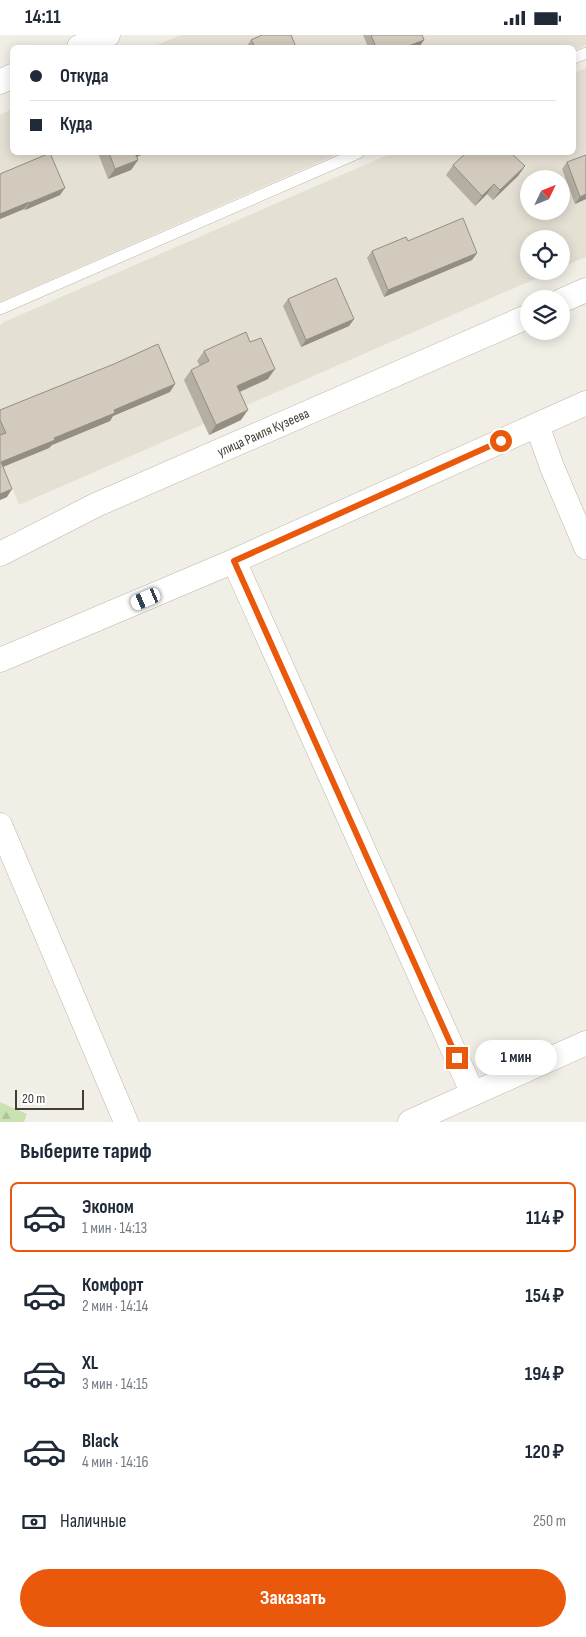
<!DOCTYPE html>
<html lang="ru">
<head>
<meta charset="utf-8">
<style>
	body { margin:0; font-family:"Sofia Sans Condensed",sans-serif; background:#f2f2f3; color:#1f2937; height:100vh; display:flex; flex-direction:column; font-size:19px; white-space:nowrap }
	* { box-sizing:border-box; margin:0 }
	p { font-size:16px; color:#747a83 }
	.icon { flex:none; width:28px; height:28px; fill:none; stroke:currentColor; stroke-width:2; stroke-linecap:round; stroke-linejoin:round }
	.map { position:relative; height:1087px; overflow:hidden }
	.side { display:flex; flex-direction:column; background:#fff; flex:1 }
	.side>* { flex:none }
	.guide { position:absolute; left:10px; top:10px; width:566px; height:110px; border-radius:8px; box-shadow:0 2px 12px #0003; display:grid; align-content:center; height:110px; padding:0 20px; background:#fff }
	.needle { width:32px; rotate:47deg }
	.fabs { position:absolute; left:520px; top:135px; display:grid; gap:10px }
	.fabs a { display:grid; place-items:center; width:50px; height:50px; border-radius:50%; background:#fff; box-shadow:0 2px 12px #0003; font-size:25px }
	.scale { position:absolute; left:15px; bottom:12px; width:69px; box-sizing:border-box; padding-left:5px; border:2px solid #433e35; border-top:0; font-size:14px; line-height:18px; white-space:nowrap; color:#433e35; -webkit-text-stroke:4px #fff; paint-order:stroke }
	.end { position:absolute; width:22px; height:22px; margin:-11px; border:6px solid #ea580c; background:#fff; box-shadow:0 0 0 2px #fff }
	.from { border-radius:50% }
	.bubble { position:absolute; height:35px; border-radius:18px; background:#fff; box-shadow:0 2px 12px #0003; font-size:16px; font-weight:700; line-height:35px; text-align:center }
	.car { position:absolute; width:15px; height:30px; margin:-15px -8px; border-radius:6px; box-shadow:0 0 4px 1px #0007; background:linear-gradient(#fff 24%,#345 0 40%,#fff 0 76%,#345 0 86%,#fff 0) }
	.guide b { display:flex; align-items:center; gap:18px; height:48px; font-size:19px }
	.guide b+b { border-top:1px solid #e0e1e3 }
	.guide i { width:12px; height:12px; background:#1f2937 }
	ul { padding:0; list-style:none }
	li { display:flex; align-items:center; gap:15px; height:70px; margin:0 10px 8px; padding:0 10px; border:2px solid transparent; border-radius:8px }
	li div { flex:1 }
	li b { display:block; font-size:19px }
	li em { font-style:normal; font-weight:700 }
	li.selected { border-color:#ea580c }
	li>.icon { width:45px; height:45px; stroke-width:1.5 }
	h2 { padding:0 20px; font-size:22px; line-height:60px }
	.pay { display:flex; align-items:center; gap:12px; height:55px; padding:0 20px; font-size:19px }
	.pay p { margin-inline-start:auto }
	.button { display:flex; gap:10px; margin-top:auto; padding:10px 20px }
	.button a { flex:1; height:58px; border-radius:30px; background:#ea580c; color:#fff; font-size:20px; font-weight:700; line-height:58px; text-align:center }
	.status { display:flex; justify-content:space-between; align-items:center; height:35px; padding:0 25px; background:#fff; direction:ltr }
	.status svg { height:14px; fill:currentColor }
	.map>svg:first-child { display:block }
</style>
</head>
<body>
<div class="status"><b>14:11</b><svg viewBox="0 0 49 12"><path d="M0 12V9h3v3zM5 12V6h3v6zM10 12V3h3v9zM15 12V0h3v12zM26 1h20v11H26zM47 4h2v5h-2z"/></svg></div>
<div class="map">
<svg width="586" height="1087" viewBox="0 0 586 1087">
	<defs>
		<pattern id="forest-firs" width="22" height="20" patternUnits="userSpaceOnUse" patternTransform="scale(1.25)"><rect width="22" height="20" fill="#cae2b1"/><path d="M5 1l3.5 6h-7zM16 11l3.5 6h-7z" fill="#afc399"/></pattern>
	</defs>
	<rect width="100%" height="100%" fill="#f1eee5"/>
	<path fill="#e5e0d4" fill-rule="evenodd" d="M181 0H586V10L574 15V12H152Z
		M586 33V222L561 232V204H529V236H553L19 470 0 424V291L4 287 392 118H574V38ZM529 144H561V176H529Z
		M12 74V118H340L0 267V80Z"/>
	<path fill="url(#forest-firs)" d="M0 1067 27 1079 24 1087H0Z"/>
	<g fill="none" stroke-linecap="round" stroke-linejoin="round">
		<defs>
			<path id="service" d="M574 23 586 18
				M0 274 358 118"/>
			<path id="minor" d="M79 12 108 0
				M0 47 12 41
				M561 266 586 255
				M537 390 552 432 586 512
				M0 519 96 470 529 281
				M234 526 473 1059
				M0 625 234 526 586 368
				M0 790 126 1087
				M410 1087 586 1008"/>
		</defs>
		<use href="#service" stroke="#bcb6a9" stroke-width="12"/>
		<use href="#minor" stroke="#bcb6a9" stroke-width="25"/>
		<use href="#service" stroke="#fff" stroke-width="11"/>
		<use href="#minor" stroke="#fff" stroke-width="24"/>
	</g>
	<path fill="#b5aea2" d="M363 0H422L424 5 419 12H368Z
		M251 5 296 12H246Z
		M98 118H146L136 122 138 125 131 135 108 144Z
		M567 127 586 164 575 169 562 134Z
		M453 130 525 131 518 141 493 165 487 159 475 171 446 140Z
		M0 139 60 160 25 175 24 174 0 184Z
		M408 206 477 218 472 225 384 262 367 223 372 216Z
		M288 264 354 284 349 291 301 312 283 271Z
		M250 307 268 344 240 357 241 385 209 400 184 345 191 335 200 331 197 326 204 316Z
		M170 357 113 381 110 386 52 410 49 413 3 432 7 462 0 465V375Z"/>
	<path fill="#938d84" d="M424 5 419 12H406Z
		M132 118H146L127 126Z
		M138 125 131 135 108 144 115 134Z
		M525 131 518 141 493 165 500 155Z
		M494 149 487 159 475 171 482 161Z
		M65 153 60 160 25 175 29 168Z
		M586 159V164L575 169 580 162Z
		M29 167 24 174 0 184V179Z
		M477 218 472 225 384 262 388 255Z
		M354 284 349 291 301 312 306 305Z
		M275 334 268 344 230 361 237 351Z
		M175 349 170 357 113 381 110 386 52 410 49 413 0 433 1 427 114 375Z
		M248 375 241 385 209 400 216 390Z
		M12 454 7 462 0 465V459Z"/>
	<path fill="#d2cabc" stroke="#938d84" d="M262 0H291L296 12H255L251 5Z
		M371 0H422L424 5 406 12H376Z
		M50 118 65 153 29 168V167L0 179V139Z
		M109 118H135L138 125 115 134Z
		M466 118H511L525 131 500 155 494 149 482 161 453 130Z
		M586 120V159L580 162 567 127Z
		M463 183 477 218 388 255 372 216 406 202 408 206Z
		M336 243 354 284 306 305 288 264Z
		M246 297 250 307 261 303 275 334 237 351 248 375 216 390 191 335 209 326 204 316Z
		M158 309 175 349 114 375 115 378 54 403 55 405 1 427 12 454 0 459V400L6 398 0 385V375L114 329Z"/>
	<g fill="none" stroke-linecap="round" stroke-linejoin="round">
		<path stroke="#ea580c" stroke-width="6" d="M457 1023 234 526 501 406"/>
	</g>
	<g text-anchor="middle" stroke-width="4" stroke-linejoin="round" paint-order="stroke">
		<g font-size="14" fill="#433e35" stroke="#fff">
			<text transform="translate(263 397) rotate(-24)" y="5">улица Раиля Кузеева</text>
		</g>
	</g>
</svg>
<div class="fabs">
<a><svg class="needle" viewBox="-14 -14 28 28"><path d="M0-13l5 13h-10z" fill="#e53935"/><path d="M0 13l5-13h-10z" fill="#747a83"/></svg></a>
<a><svg class="icon" aria-label="locate" viewBox="0 0 24 24"><circle cx="12" cy="12" r="6"/><path d="M12 2v4M12 18v4M2 12h4M18 12h4"/></svg></a>
<a><svg class="icon" aria-label="layers" viewBox="0 0 24 24"><path d="M12 4l9 5-9 5-9-5zM3 14l9 5 9-5"/></svg></a>
</div>
<div class="scale">20 m</div>
<i class="end from" style="left:501px;top:406px"></i>
<i class="end" style="left:457px;top:1023px"></i>
<div class="bubble" style="left:475px;top:1005px;width:82px">1 мин</div>
<i class="car" style="left:146px;top:564px;rotate:247deg"></i>
<div class="guide">
<b><i class="from"></i>Откуда</b>
<b><i></i>Куда</b>
</div>
</div>
<section class="side">
<h2>Выберите тариф</h2>
<ul>
<li class="selected"><svg class="icon" aria-label="car" viewBox="0 0 24 24"><path d="M5 17H2v-5l4-1 3-4h7l3 4 3 1v5h-3M9 17h6M6 11h13"/><circle cx="7" cy="17" r="2"/><circle cx="17" cy="17" r="2"/></svg><div><b>Эконом</b><p>1 мин · 14:13</p></div><em>114 ₽</em></li>
<li><svg class="icon" aria-label="car" viewBox="0 0 24 24"><path d="M5 17H2v-5l4-1 3-4h7l3 4 3 1v5h-3M9 17h6M6 11h13"/><circle cx="7" cy="17" r="2"/><circle cx="17" cy="17" r="2"/></svg><div><b>Комфорт</b><p>2 мин · 14:14</p></div><em>154 ₽</em></li>
<li><svg class="icon" aria-label="car" viewBox="0 0 24 24"><path d="M5 17H2v-5l4-1 3-4h7l3 4 3 1v5h-3M9 17h6M6 11h13"/><circle cx="7" cy="17" r="2"/><circle cx="17" cy="17" r="2"/></svg><div><b>XL</b><p>3 мин · 14:15</p></div><em>194 ₽</em></li>
<li><svg class="icon" aria-label="car" viewBox="0 0 24 24"><path d="M5 17H2v-5l4-1 3-4h7l3 4 3 1v5h-3M9 17h6M6 11h13"/><circle cx="7" cy="17" r="2"/><circle cx="17" cy="17" r="2"/></svg><div><b>Black</b><p>4 мин · 14:16</p></div><em>120 ₽</em></li>
</ul>
<div class="pay"><svg class="icon" aria-label="cash" viewBox="0 0 24 24"><path d="M3 7h18v10H3z"/><circle cx="12" cy="12" r="2"/></svg>Наличные<p>250 m</p></div>
<div class="button"><a>Заказать</a></div>
</section>
</body>
</html>
